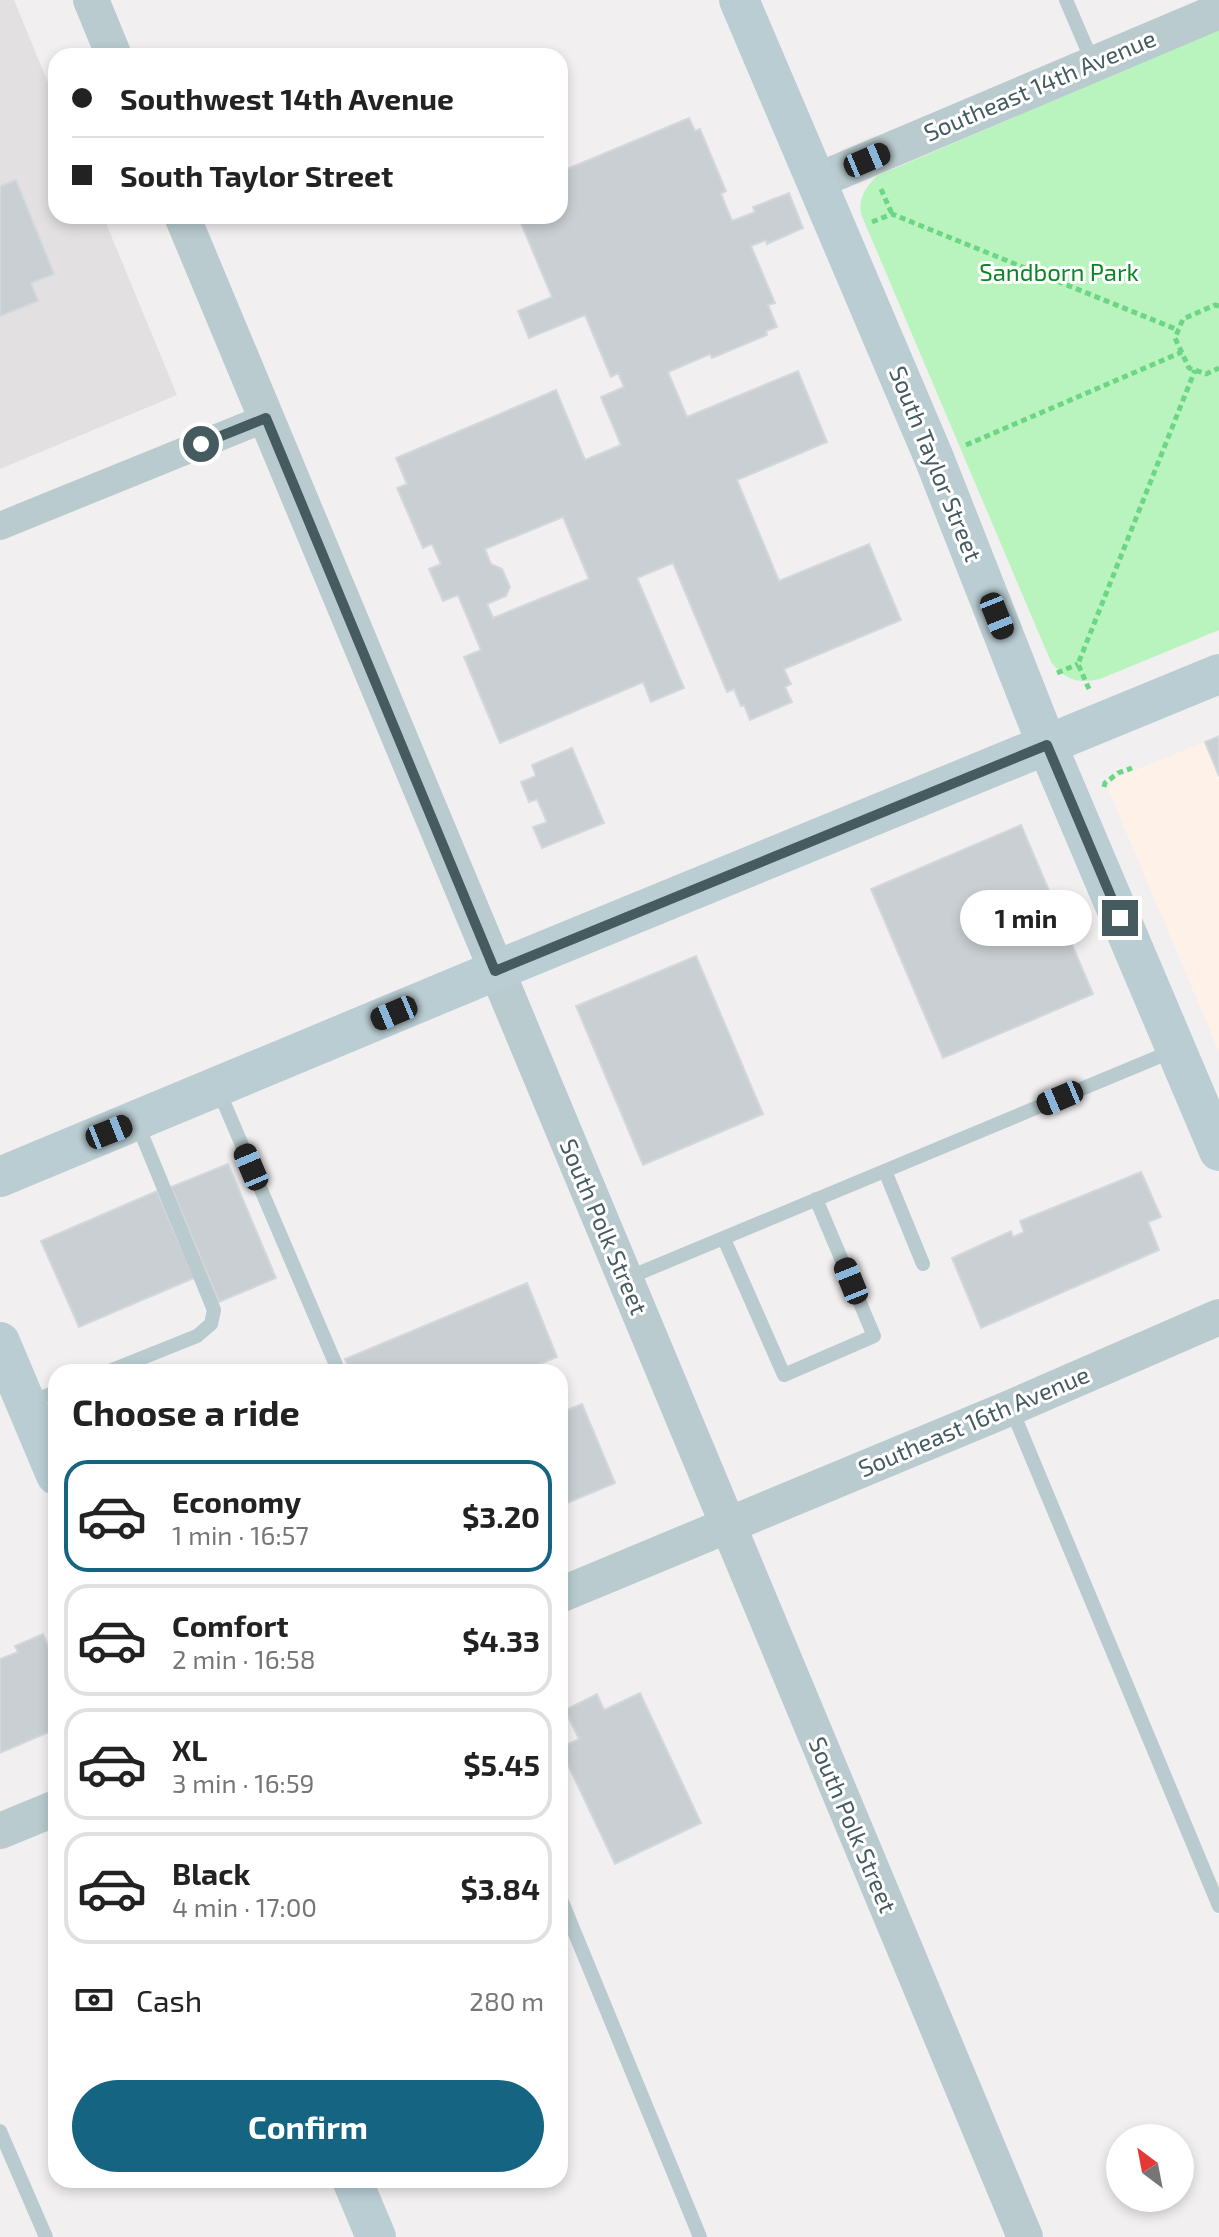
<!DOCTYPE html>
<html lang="en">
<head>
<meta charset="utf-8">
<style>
	body { margin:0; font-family:"Exo 2",sans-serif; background:#f2f2f2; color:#222; height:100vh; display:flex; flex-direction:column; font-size:30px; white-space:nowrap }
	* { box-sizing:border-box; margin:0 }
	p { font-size:26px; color:#767676 }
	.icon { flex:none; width:44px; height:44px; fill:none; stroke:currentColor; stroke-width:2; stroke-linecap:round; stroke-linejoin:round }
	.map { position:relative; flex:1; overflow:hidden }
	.drawer { position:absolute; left:48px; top:1364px; width:520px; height:824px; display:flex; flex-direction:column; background:#fff; border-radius:24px; box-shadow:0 4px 12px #0003 }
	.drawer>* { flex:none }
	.top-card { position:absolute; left:48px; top:48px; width:520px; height:176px; border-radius:24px; box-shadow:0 4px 12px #0003; display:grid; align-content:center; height:176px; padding:0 24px; background:#fff }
	.needle { width:52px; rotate:328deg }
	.controls { position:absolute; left:1106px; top:2124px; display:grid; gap:16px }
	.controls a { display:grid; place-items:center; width:88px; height:88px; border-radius:50%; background:#fff; box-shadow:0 4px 12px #0003; font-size:40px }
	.end { position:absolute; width:36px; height:36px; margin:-18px; border:10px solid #455b5f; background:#fff; box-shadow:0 0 0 4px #fff }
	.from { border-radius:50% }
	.bubble { position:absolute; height:56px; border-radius:28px; background:#fff; box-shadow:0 4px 12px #0003; font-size:26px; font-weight:700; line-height:56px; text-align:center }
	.car { position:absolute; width:24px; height:48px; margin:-24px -12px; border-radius:10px; box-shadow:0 0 6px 2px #0007; background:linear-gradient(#222 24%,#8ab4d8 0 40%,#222 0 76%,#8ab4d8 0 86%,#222 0) }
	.top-card b { display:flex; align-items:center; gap:28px; height:76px; font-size:30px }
	.top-card b+b { border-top:2px solid #e0e0e0 }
	.top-card i { width:20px; height:20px; background:#222 }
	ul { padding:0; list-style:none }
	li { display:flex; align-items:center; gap:24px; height:112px; margin:0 16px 12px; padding:0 8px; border:4px solid #e0e0e0; border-radius:24px }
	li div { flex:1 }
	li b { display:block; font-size:30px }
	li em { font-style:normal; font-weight:700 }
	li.active { border-color:#156481 }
	li>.icon { width:72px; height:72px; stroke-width:1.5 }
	h2 { padding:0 24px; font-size:36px; line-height:96px }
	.pay { display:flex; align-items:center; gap:20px; height:88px; padding:0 24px; font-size:30px }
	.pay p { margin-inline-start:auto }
	.cta { display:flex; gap:16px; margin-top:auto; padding:16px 24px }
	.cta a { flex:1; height:92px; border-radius:48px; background:#156481; color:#fff; font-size:32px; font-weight:700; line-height:92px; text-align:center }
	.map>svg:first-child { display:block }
</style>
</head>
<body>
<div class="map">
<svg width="1219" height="2237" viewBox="0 0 1219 2237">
	<rect width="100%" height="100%" fill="#f2eff0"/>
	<path fill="#fef1e8" d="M1219 736V1052L1108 789 1116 778Z"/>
	<path fill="#e3e0e2" d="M0 0H14L56 102V216H103L177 395 0 469Z"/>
	<path fill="#b9f4bf" d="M1219 29V630L1100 679C1078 684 1065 680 1051 662L861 214C858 198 866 187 877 176Z"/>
	<path fill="#c9cfd3" stroke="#d3d8dc" stroke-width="2" fill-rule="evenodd" d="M689 118 695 131 700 129 726 191 721 194 732 221 755 212 753 207 789 193 803 228 767 244 766 240 751 246 775 303 768 305 777 327 766 331 767 335 712 358 710 354 668 372 687 417 798 371 827 442 737 480 779 581 869 544 901 620 784 669 791 684 785 687 792 702 750 720 744 705 741 706 734 689 727 692 673 563 637 578 684 688 651 702 643 682 500 743 464 657 481 650 458 595 443 601 429 569 441 564 432 544 423 548 397 488 407 484 396 458 556 390 585 460 621 445 601 397 624 387 618 373 611 377 585 315 529 338 518 311 552 297 518 216H560V172ZM563 517 589 579 493 618 487 604 506 596 510 587 502 569 491 564 485 549Z
		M16 180 54 274 31 283 38 301 0 316V186Z
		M1219 736V776L1205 742Z
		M572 748 604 823 542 848 533 827 547 822 537 799 529 802 521 782 536 776 532 765Z
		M1021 825 1093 994 943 1058 871 889Z
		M696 956 763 1114 643 1165 576 1006Z
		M228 1164 276 1278 219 1302 171 1187Z
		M1141 1172 1161 1217 1148 1222 1159 1250 981 1328 952 1258 1011 1231 1013 1237 1024 1232 1020 1221Z
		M157 1191 194 1278 79 1327 41 1241Z
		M527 1283 557 1357 521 1372H350L345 1359Z
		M582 1404 615 1483 560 1506V1413Z
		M43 1634 56 1665V1729L0 1753V1659L18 1652 15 1646Z
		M640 1693 701 1823 615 1864 560 1748 579 1739 565 1710 597 1694 604 1710Z"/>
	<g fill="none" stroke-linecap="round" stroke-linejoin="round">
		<path stroke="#6dd684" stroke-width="5" stroke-dasharray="6 4" stroke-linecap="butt" d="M881 189 892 214
			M872 222 892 214 1178 330
			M1219 306 1215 305 1183 319 1175 338 1189 368 1206 374 1219 368
			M966 445 1182 352
			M1057 673 1078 664
			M1089 689 1078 664 1195 370
			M1104 787 1105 783 1118 773 1132 768"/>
		<path stroke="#b9cbce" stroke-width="14" d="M1066 0 1093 63
			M218 1089 339 1372
			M885 1171 923 1264
			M724 1239 784 1375 874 1336 816 1199
			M625 1279 1175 1050
			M107 1372 197 1336 211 1324 214 1310 137 1123
			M30 1402 56 1392
			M1011 1408 1219 1906
			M560 1897 700 2237
			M0 2131 46 2237"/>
		<path stroke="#b9cbce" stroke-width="28" d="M0 526 266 418"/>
		<path stroke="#b9cbce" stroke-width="36" d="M91 0 114 56
			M817 181 1219 11
			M182 216 1025 2237
			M560 1595 1010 1408 1219 1317
			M0 1831 56 1808"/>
		<path stroke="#b9cdd3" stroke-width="40" d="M739 0 934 458 1047 745 1219 1151
			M0 1177 495 971 1219 674
			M0 1342 56 1475
			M352 2180 376 2237"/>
	</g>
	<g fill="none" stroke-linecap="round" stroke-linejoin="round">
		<path stroke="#455b5f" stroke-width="10" d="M201 444 266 418 495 971 1047 745 1120 918"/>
	</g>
	<g text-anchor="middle" stroke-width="6" stroke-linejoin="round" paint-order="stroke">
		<g font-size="24" fill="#455b5f" stroke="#fff">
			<text transform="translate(1040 86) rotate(-23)" y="8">Southeast 14th Avenue</text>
			<text transform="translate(935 464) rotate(68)" y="8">South Taylor Street</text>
			<text transform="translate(603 1227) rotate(67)" y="8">South Polk Street</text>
			<text transform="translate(974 1422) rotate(-23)" y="8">Southeast 16th Avenue</text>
			<text transform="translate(852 1825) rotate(67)" y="8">South Polk Street</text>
		</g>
		<g font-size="24" fill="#0d8426" stroke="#fff">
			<text x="1059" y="281">Sandborn Park</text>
		</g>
	</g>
</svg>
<div class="controls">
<a><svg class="needle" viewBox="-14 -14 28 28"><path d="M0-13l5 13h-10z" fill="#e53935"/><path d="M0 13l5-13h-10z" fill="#767676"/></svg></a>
</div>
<i class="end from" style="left:201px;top:444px"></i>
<i class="end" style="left:1120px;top:918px"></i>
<div class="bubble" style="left:960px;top:890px;width:132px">1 min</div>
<i class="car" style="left:867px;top:160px;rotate:67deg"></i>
<i class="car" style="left:997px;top:616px;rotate:158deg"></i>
<i class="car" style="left:394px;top:1013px;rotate:247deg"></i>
<i class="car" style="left:1060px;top:1098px;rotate:247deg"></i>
<i class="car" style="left:109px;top:1132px;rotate:68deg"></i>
<i class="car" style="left:251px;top:1167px;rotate:337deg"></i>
<i class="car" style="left:851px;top:1281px;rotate:338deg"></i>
<div class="top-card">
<b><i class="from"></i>Southwest 14th Avenue</b>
<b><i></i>South Taylor Street</b>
</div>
<section class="drawer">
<h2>Choose a ride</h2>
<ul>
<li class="active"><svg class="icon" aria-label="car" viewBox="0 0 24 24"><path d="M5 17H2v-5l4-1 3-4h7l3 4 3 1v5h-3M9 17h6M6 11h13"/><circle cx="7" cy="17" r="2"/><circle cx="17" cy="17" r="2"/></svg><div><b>Economy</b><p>1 min · 16:57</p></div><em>$3.20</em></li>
<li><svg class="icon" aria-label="car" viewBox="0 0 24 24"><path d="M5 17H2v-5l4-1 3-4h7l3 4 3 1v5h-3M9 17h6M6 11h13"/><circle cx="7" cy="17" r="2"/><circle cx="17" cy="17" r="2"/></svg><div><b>Comfort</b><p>2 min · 16:58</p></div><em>$4.33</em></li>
<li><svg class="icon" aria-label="car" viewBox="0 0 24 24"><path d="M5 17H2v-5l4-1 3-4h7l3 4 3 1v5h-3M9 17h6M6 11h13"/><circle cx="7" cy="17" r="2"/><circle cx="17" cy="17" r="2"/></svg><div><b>XL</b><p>3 min · 16:59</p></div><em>$5.45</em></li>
<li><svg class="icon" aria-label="car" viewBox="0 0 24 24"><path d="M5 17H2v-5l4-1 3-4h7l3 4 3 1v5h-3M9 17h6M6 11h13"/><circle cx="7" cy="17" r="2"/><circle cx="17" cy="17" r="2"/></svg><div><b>Black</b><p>4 min · 17:00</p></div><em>$3.84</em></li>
</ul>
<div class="pay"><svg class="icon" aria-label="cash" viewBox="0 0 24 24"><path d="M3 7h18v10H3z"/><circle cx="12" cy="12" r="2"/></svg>Cash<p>280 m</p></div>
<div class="cta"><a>Confirm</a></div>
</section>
</div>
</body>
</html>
